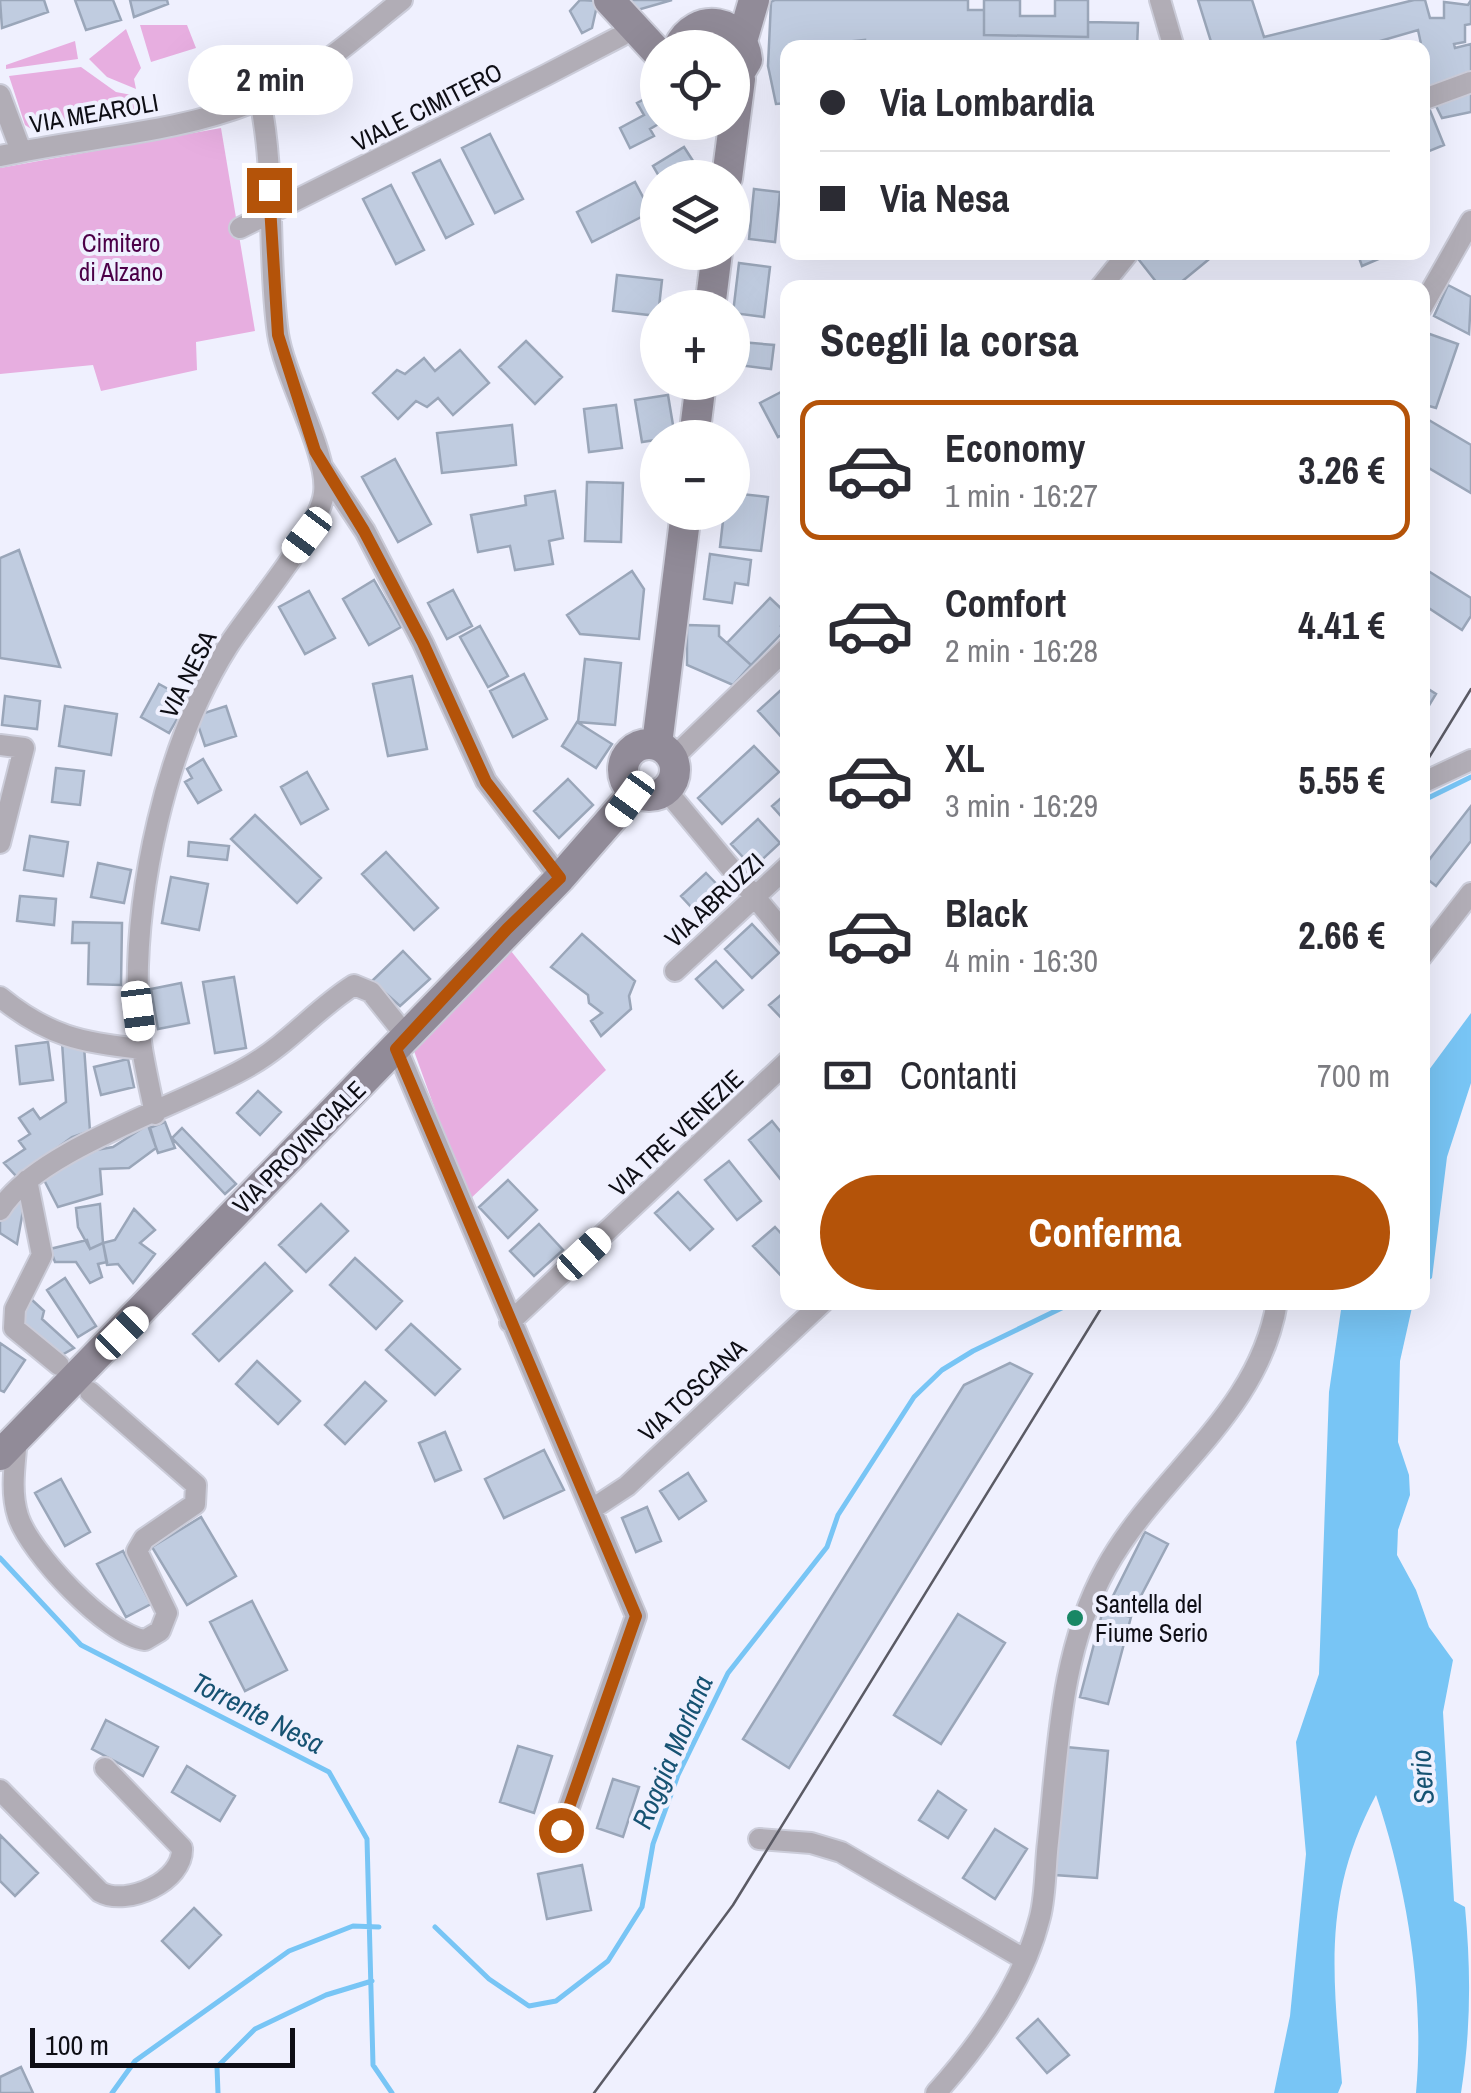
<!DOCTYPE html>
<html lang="it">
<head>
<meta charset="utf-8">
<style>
	body { margin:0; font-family:"Archivo Narrow",sans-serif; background:#f7f7f7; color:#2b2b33; height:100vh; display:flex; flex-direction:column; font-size:38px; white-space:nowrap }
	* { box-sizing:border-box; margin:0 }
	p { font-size:32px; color:#7c7c81 }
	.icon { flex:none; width:55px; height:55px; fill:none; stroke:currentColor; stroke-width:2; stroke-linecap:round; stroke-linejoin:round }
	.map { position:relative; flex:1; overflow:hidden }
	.side { position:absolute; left:780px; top:280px; width:650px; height:1030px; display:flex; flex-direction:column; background:#fff; border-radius:20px; box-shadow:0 10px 40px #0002 }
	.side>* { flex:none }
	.banner { position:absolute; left:780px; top:40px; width:650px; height:220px; border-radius:20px; box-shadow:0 10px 40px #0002; display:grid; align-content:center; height:220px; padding:0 40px; background:#fff }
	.fabs { position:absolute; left:640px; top:30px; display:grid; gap:20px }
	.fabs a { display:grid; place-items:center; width:110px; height:110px; border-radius:50%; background:#fff; box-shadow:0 10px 40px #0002; font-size:50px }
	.scale { position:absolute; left:30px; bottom:25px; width:265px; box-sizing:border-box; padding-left:10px; border:5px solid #0e0e15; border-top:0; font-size:28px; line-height:35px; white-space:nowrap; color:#0e0e15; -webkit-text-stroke:8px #eff0fe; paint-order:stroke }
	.end { position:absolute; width:45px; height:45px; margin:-22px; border:12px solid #b45309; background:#fff; box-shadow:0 0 0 5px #fff }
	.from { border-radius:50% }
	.bubble { position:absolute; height:70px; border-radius:35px; background:#fff; box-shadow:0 10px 40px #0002; font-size:32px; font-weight:700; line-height:70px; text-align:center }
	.car { position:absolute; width:30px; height:60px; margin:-30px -15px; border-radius:12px; box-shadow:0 0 8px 2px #0007; background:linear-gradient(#fff 24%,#345 0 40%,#fff 0 76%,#345 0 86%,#fff 0) }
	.banner b { display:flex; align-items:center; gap:35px; height:95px; font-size:38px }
	.banner b+b { border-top:2px solid #e1e1e2 }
	.banner i { width:25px; height:25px; background:#2b2b33 }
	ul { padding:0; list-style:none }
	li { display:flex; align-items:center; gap:30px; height:140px; margin:0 20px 15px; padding:0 20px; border:5px solid transparent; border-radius:20px }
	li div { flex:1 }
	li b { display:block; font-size:38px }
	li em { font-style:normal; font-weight:700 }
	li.selected { border-color:#b45309 }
	li>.icon { width:90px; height:90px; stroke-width:1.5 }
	h2 { padding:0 40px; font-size:45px; line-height:120px }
	.pay { display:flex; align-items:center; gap:25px; height:110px; padding:0 40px; font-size:38px }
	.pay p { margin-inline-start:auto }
	.button { display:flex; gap:20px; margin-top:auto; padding:20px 40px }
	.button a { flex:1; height:115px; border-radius:60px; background:#b45309; color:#fff; font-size:40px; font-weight:700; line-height:115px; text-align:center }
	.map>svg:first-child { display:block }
</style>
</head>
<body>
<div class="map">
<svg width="1471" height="2093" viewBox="0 0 1471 2093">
	<rect width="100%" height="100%" fill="#eff0fe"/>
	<path fill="#e7aee0" d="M140 25H187L196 48 151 62Z
		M126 29 141 68 134 79 136 89 107 77 89 59Z
		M75 41 78 59 6 69V65Z
		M81 67 116 92 137 96 141 110 36 132 25 125 9 76Z
		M221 128 255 331 196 342 197 370 101 391 93 365 0 374V168Z
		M511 951 606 1070 468 1201 414 1051Z"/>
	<path fill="#78c5f5" d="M1471 1013V1083L1447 1157 1432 1278 1423 1284V1078Z
		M1342 1303H1413L1400 1361 1398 1442 1409 1475 1410 1495 1398 1530 1397 1555 1416 1590 1429 1627 1453 1660 1443 1712 1454 1901 1465 1907C1471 1970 1471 2030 1461 2093H1416C1425 1997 1407 1886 1376 1795 1322 1896 1333 1974 1342 2083L1338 2093H1274L1290 2016 1306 1854 1296 1742 1319 1674 1329 1392Z"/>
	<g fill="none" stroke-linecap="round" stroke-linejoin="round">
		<path stroke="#78c5f5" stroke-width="5" d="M1422 801 1471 777
			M0 1558 81 1645 329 1772 367 1839 373 2065 392 2093
			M435 1927 489 1979 529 2006 556 2001 608 1961 642 1907 653 1844 678 1775 728 1673 827 1547 838 1515 914 1397 942 1370 973 1351 1074 1302
			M112 2093 135 2061 289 1951 353 1926 379 1927
			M218 2093 217 2067 255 2029 326 1995 372 1981"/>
	</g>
	<path fill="#c0cce0" stroke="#9aa6b9" stroke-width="2.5" d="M0 0H44L48 12 2 28Z
		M75 0H113L121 20 86 30Z
		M130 0H167L168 4 134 17Z
		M580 0 598 1 592 28 582 33 570 11Z
		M631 0H672L634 11Z
		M775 0H968V10H984V35L1088 37V22L1138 23 1137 48H886L865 44V40L788 48V103L776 104 768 66 771 2Z
		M984 0H1020V16H1055V0H1088V37L984 35Z
		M1198 0H1252L1264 37 1414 0H1425L1430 18H1444V2L1468 5 1471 0V24L1465 25V42L1454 44 1455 48 1471 44V75L1422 91V68L1426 67 1418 30 1356 48H1213Z
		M1471 87V112L1442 118 1434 102Z
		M658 92V122H662L650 129 654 136 630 148 620 128 644 115 637 103Z
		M1427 103 1444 145 1422 154V105Z
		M490 134 523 199 495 213 462 148Z
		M684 147 693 161 676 172 679 178H660L653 166Z
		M440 160 473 224 446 238 413 173Z
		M635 182 651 212 592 242 577 212Z
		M391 185 424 250 396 264 363 199Z
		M754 189 780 192 775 242 749 239Z
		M1148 252H1202L1208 260 1174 288H1161L1139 260Z
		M1357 252H1395L1362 266Z
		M739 263 770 267 764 317 733 313Z
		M617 275 662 280 658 316 613 311Z
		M1448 285 1471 297 1469 334 1434 316Z
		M1424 332 1458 344 1436 408 1422 404Z
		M526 341 562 377 535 404 499 367Z
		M741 342 774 345 771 369 738 365Z
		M460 350 489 383 453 415 438 398 427 407 416 401 398 419 373 393 397 370 405 374 424 358 435 371Z
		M785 390 788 432 778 437 760 403Z
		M668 395 675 437 642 442 635 400Z
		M616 405 622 448 589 452 584 409Z
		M1422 416 1471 445V493L1422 464Z
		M512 425 516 465 442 473 437 433Z
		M395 459 431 524 398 542 362 477Z
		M587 482 623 483 621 542 585 541Z
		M555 491 563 538 549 541 553 564 515 570 510 546 478 552 471 515 526 505 525 496Z
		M732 493 768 497 761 551 720 547 724 512H732Z
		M19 550 60 667 0 658V558Z
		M710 554 751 560 748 585 735 583 732 603 704 599Z
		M1422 567 1471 598V616L1462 630 1427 607 1422 614Z
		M632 571 644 589 639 639 580 634 567 615Z
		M374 580 401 627 369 645 343 599Z
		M453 590 472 626 447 639 428 603Z
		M309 591 335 638 305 654 279 607Z
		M770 598 788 615 781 626 785 630 751 665 727 643Z
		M687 625 719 626V636L751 665 733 685 687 665Z
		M480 626 508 676 488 687 460 637Z
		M585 659 621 663 615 725 578 722Z
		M524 674 547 719 513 737 490 691Z
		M412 676 427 749 388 756 373 684Z
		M159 684 188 700 169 733 141 717Z
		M1422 685 1436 694 1422 717Z
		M781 690 788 697 785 741 758 711Z
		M5 696 40 701 37 729 2 725Z
		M65 706 117 714 111 755 59 746Z
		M226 706 236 736 205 746 195 716Z
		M577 722 612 744 596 768 562 746Z
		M754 746 779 772 722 824 698 798Z
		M203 759 221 790 198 803 185 782 192 778 187 769Z
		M56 768 84 771 80 805 52 802Z
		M307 772 328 809 301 824 281 787Z
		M568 779 593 805 559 838 534 811Z
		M788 792V824L772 806Z
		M1471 806V841L1436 886 1422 875V869Z
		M255 815 321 878 297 903 231 839Z
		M758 819 780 843 753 868 731 844Z
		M30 836 68 842 63 876 24 870Z
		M189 842 229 846 227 860 188 856Z
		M386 852 438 908 414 930 362 874Z
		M98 863 131 870 124 903 91 897Z
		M706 873 730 898 704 921 681 896Z
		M171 877 208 884 199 930 162 923Z
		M20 896 56 899 54 925 17 921Z
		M73 922 122 923 121 985 88 984 89 943H72Z
		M752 924 779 953 752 978 725 949Z
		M582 934 635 981 629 996 631 1009 601 1036 591 1021 602 1013 589 1003 588 995 551 967Z
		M403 951 430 979 400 1006 372 981Z
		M716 961 743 990 723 1008 696 979Z
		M234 977 246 1048 215 1053 203 982Z
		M181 983 189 1023 158 1029 151 989Z
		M788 989V1025L769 1005Z
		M48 1042 53 1080 20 1084 16 1046Z
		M62 1042 84 1046 90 1131 72 1137 17 1177 4 1163 25 1149 19 1141 30 1134 19 1118 33 1109 40 1119 66 1102Z
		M128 1059 134 1087 101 1095 94 1067Z
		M258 1091 281 1112 260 1135 237 1113Z
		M772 1121 788 1141V1177L782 1181 749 1140Z
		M165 1122 175 1148 158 1153 149 1128Z
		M149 1124 156 1148 129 1168 100 1169 102 1194 58 1207 42 1176 90 1151 113 1147Z
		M182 1128 236 1184 225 1194 172 1138Z
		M729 1161 761 1201 737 1220 705 1180Z
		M508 1180 537 1210 508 1238 479 1207Z
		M678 1192 713 1229 690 1250 655 1213Z
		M15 1199 24 1205 17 1244 0 1233V1222Z
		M100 1204 103 1243 90 1249 78 1227 76 1208Z
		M321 1204 348 1231 306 1272 279 1245Z
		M134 1209 155 1230 140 1243 155 1254 133 1283 118 1264 107 1265 103 1243 115 1240Z
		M539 1224 563 1250 534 1276 510 1251Z
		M775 1227 788 1241V1283L753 1246Z
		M87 1240 90 1249 103 1243 107 1262 98 1264 102 1277 90 1283 76 1262H55L50 1249Z
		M355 1258 402 1301 376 1329 330 1285Z
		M265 1263 292 1291 219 1361 193 1334Z
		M65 1278 96 1326 78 1337 47 1290Z
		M31 1299 44 1311 42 1319 74 1348 60 1356 22 1324 21 1306Z
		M411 1324 460 1369 435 1395 386 1350Z
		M0 1343 25 1360 4 1392 0 1390Z
		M257 1361 300 1401 278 1424 236 1384Z
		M1010 1363 1032 1374 789 1768 743 1739 964 1385Z
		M365 1382 386 1401 345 1444 325 1425Z
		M445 1432 461 1470 435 1481 419 1443Z
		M544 1450 564 1490 504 1518 485 1479Z
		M688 1473 706 1501 679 1519 660 1491Z
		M61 1479 90 1532 65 1546 35 1493Z
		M647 1507 661 1541 636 1552 622 1518Z
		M201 1517 236 1576 187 1605 152 1547Z
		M1145 1532 1168 1544 1132 1613 1110 1602Z
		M123 1551 151 1604 126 1617 97 1564Z
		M252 1601 287 1670 245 1691 210 1622Z
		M1103 1610 1131 1617 1108 1704 1080 1697Z
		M958 1614 1005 1643 941 1744 894 1715Z
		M106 1720 158 1747 143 1776 92 1749Z
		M518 1746 552 1756 534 1813 500 1802Z
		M1066 1747 1108 1751 1097 1878 1055 1875Z
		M187 1766 235 1796 220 1821 172 1792Z
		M613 1779 639 1787 623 1837 597 1828Z
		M938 1791 966 1810 948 1838 919 1820Z
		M995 1829 1027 1849 995 1899 963 1878Z
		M0 1835 38 1873 15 1896 0 1881Z
		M582 1865 591 1910 547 1919 538 1874Z
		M194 1908 221 1935 189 1968 162 1941Z
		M1038 2019 1069 2055 1047 2073 1017 2038Z
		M21 2067 33 2093H0V2077Z"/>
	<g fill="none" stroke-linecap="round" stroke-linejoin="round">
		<defs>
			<path id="street" d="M1160 0 1174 48
				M0 95 21 151
				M1422 100 1471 82
				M0 156C85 137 175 134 256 101 309 80 358 35 402 0
				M240 228 546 75 621 36 632 24
				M1100 288 1129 252
				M1422 307 1471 221
				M323 468 365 531 423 643 486 781 560 878
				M0 745 24 748 0 843
				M673 758 788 647
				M1422 783 1471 760
				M666 790 788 937
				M1422 956 1471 893
				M675 971 788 866
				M0 997C48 1036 82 1043 142 1049
				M397 1049 636 1616 561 1830
				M155 1114C148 1079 139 1044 138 1009 134 892 165 745 228 646 252 608 319 533 324 493 329 454 285 379 278 334 267 256 276 176 260 100
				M27 1180 42 1255 15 1309 14 1328 59 1365
				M0 1210C37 1149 186 1104 251 1065 289 1043 317 1008 354 985L371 992 407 1037
				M510 1322 788 1061
				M17 1438C15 1464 10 1491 18 1516 29 1552 108 1636 145 1640L160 1631 167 1613 137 1551 144 1539 195 1504 196 1485 90 1392
				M592 1509 627 1486 823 1302
				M0 1790 100 1892C127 1907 184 1881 182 1848L105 1768
				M759 1839 811 1843 841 1852 1024 1959
				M936 2093C980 2044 1024 1982 1040 1917 1046 1893 1045 1866 1048 1842 1058 1749 1060 1651 1106 1568 1158 1474 1259 1414 1277 1302"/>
			<path id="secondary" d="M609 0 658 53
				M742 41 754 0
				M678 48C696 10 743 19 747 60L732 85
				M727 178 740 79
				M710 308 717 252
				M694 438 701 382
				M623 770a26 26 0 1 1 52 0a26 26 0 1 1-52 0Z
				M657 744 686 512
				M0 1455 560 878 635 792"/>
		</defs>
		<use href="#street" stroke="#cbccd9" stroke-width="24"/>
		<use href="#secondary" stroke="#cbccd9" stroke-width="34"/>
		<use href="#street" stroke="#b1adb6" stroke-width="20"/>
		<use href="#secondary" stroke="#918b98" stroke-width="30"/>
		<path stroke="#5b5b65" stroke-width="2.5" d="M1422 769 1471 689
			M594 2093 733 1905 1105 1302"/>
	</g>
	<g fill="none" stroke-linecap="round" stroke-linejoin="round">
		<path stroke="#b45309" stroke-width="12" d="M269 190 278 335 315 451 364 531 423 643 486 782 560 878 507 929 396 1049 636 1616 561 1830"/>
	</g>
	<circle fill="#198765" stroke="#eff0fe" stroke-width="4" cx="1075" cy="1618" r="10"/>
	<g text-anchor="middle" stroke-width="8" stroke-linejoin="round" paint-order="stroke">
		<g font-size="25" fill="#0e0e15" stroke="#eff0fe">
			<text transform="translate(427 107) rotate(-27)" y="9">VIALE CIMITERO</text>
			<text transform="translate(94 113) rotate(-10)" y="9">VIA MEAROLI</text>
			<text transform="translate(188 674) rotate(-63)" y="9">VIA NESA</text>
			<text transform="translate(714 900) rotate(-43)" y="9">VIA ABRUZZI</text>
			<text transform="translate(676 1133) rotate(-43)" y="9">VIA TRE VENEZIE</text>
			<text transform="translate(299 1147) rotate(-45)" y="9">VIA PROVINCIALE</text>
			<text transform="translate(692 1390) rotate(-43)" y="9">VIA TOSCANA</text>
		</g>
		<g font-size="25" fill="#4c0048" stroke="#eff0fe">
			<text x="121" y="252">Cimitero<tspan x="121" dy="29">di Alzano</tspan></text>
		</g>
		<g font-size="25" fill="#0e0e15" stroke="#eff0fe" text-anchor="start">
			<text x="1095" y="1613">Santella del<tspan x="1095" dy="29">Fiume Serio</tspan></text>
		</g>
		<g font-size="28" font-style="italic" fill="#175373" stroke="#eff0fe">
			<text transform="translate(258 1713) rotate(27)" y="10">Torrente Nesa</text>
			<text transform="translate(672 1752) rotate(-67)" y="10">Roggia Morlana</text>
			<text transform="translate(1422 1777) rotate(-94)" y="10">Serio</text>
		</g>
	</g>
</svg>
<div class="fabs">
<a><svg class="icon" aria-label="locate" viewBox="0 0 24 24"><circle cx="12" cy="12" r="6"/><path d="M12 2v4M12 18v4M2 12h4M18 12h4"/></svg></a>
<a><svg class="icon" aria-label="layers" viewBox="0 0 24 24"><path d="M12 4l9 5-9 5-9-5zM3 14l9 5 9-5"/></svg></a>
<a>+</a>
<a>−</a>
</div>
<div class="scale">100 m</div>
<i class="end from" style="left:561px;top:1830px"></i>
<i class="end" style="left:269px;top:190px"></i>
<div class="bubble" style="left:188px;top:45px;width:165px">2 min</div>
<i class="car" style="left:307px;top:535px;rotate:217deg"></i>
<i class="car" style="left:630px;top:799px;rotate:216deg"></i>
<i class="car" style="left:138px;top:1011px;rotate:173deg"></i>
<i class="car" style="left:584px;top:1254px;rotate:47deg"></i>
<i class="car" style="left:122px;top:1333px;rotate:45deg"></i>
<div class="banner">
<b><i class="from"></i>Via Lombardia</b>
<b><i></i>Via Nesa</b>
</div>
<section class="side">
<h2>Scegli la corsa</h2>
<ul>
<li class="selected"><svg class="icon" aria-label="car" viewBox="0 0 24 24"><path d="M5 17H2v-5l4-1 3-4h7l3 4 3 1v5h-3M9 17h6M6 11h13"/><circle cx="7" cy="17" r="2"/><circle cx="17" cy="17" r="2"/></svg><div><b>Economy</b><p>1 min · 16:27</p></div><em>3.26 €</em></li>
<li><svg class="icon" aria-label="car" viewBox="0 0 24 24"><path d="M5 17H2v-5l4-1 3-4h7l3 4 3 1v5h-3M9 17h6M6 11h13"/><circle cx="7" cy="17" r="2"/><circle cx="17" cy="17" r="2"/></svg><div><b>Comfort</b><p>2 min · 16:28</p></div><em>4.41 €</em></li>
<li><svg class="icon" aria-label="car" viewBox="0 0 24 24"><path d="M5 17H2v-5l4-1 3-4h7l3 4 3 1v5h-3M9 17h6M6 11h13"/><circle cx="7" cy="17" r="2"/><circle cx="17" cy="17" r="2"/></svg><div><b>XL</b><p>3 min · 16:29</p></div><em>5.55 €</em></li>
<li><svg class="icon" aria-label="car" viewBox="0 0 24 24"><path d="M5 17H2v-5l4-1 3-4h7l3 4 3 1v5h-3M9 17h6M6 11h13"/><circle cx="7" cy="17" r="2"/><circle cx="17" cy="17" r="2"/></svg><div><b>Black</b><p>4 min · 16:30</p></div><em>2.66 €</em></li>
</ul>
<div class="pay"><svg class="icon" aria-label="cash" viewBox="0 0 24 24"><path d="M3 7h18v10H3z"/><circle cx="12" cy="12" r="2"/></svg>Contanti<p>700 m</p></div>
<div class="button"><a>Conferma</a></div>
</section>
</div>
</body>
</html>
